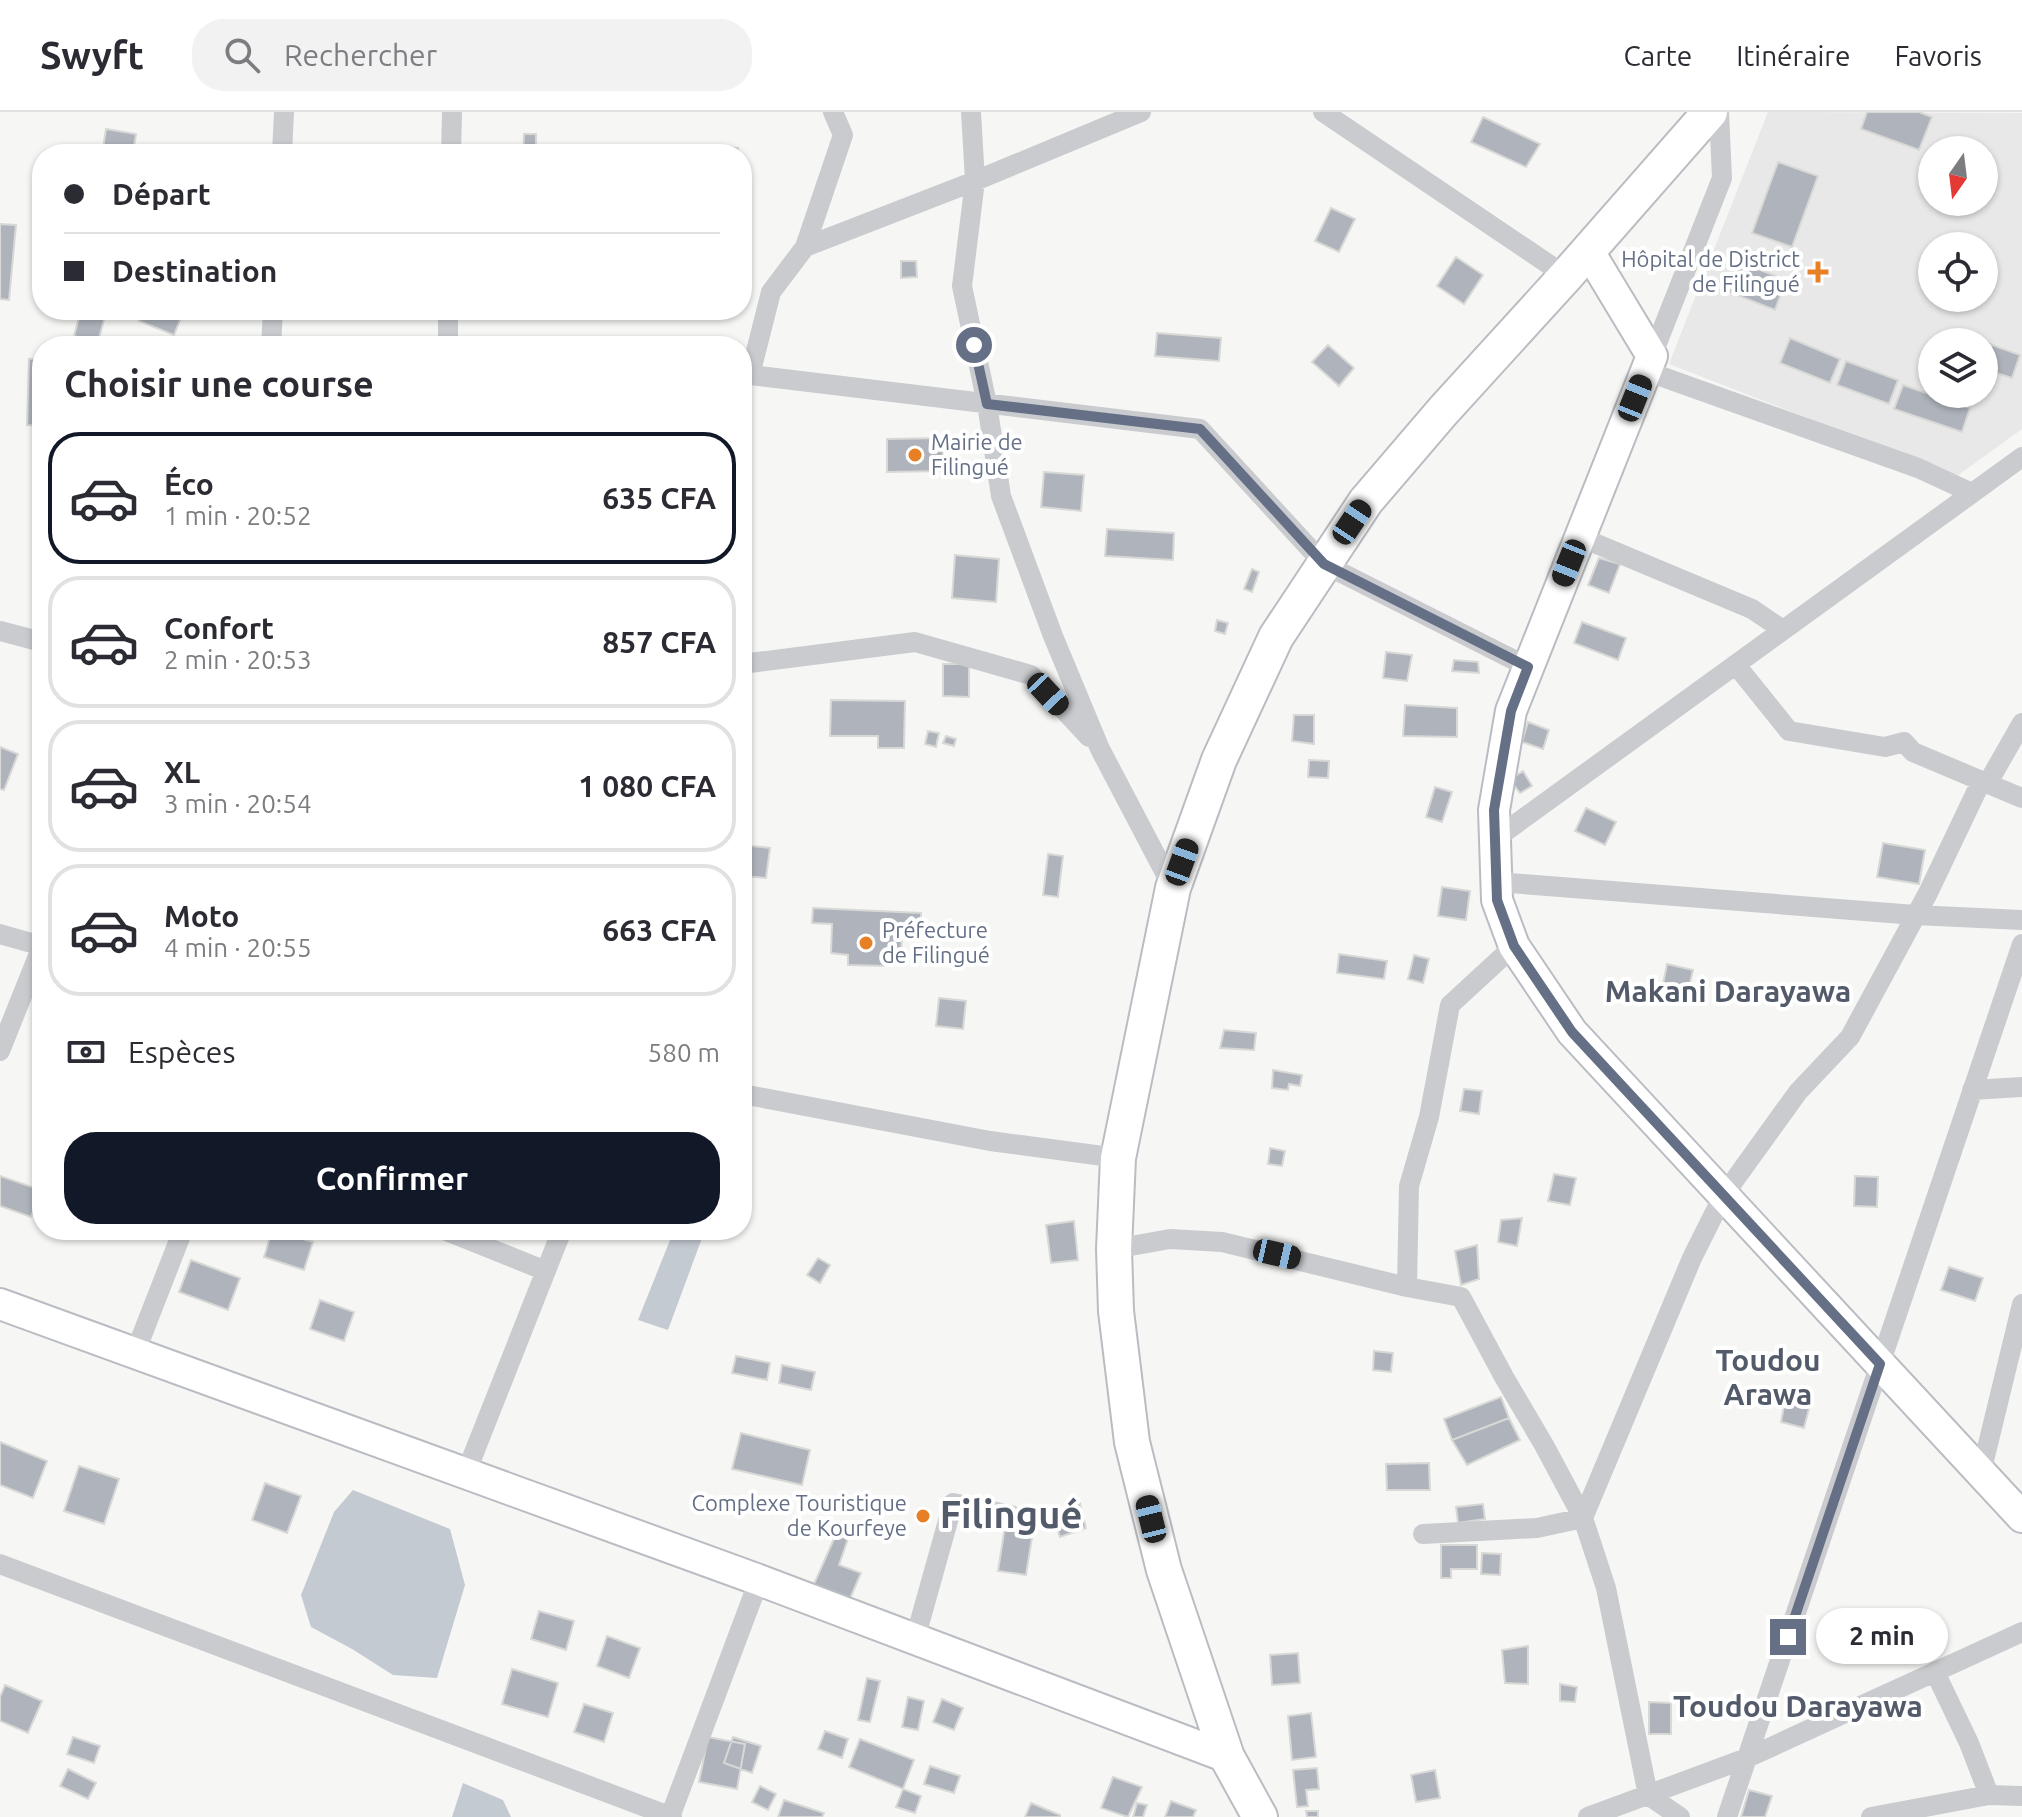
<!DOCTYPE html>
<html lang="fr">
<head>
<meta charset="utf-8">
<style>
	body { margin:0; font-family:Ubuntu,sans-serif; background:#f2f2f3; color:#2b2b33; height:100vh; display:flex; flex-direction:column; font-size:30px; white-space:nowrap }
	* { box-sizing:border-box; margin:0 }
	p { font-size:26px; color:#7c7c81 }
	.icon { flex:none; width:44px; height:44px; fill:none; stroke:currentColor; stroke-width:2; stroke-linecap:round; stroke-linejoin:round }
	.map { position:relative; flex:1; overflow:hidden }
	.side { position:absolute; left:32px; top:224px; width:720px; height:904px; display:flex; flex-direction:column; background:#fff; border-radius:32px; box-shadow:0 2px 6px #0004 }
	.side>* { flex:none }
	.banner { position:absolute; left:32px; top:32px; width:720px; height:176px; border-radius:32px; box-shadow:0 2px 6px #0004; display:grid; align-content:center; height:176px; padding:0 32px; background:#fff }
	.needle { width:52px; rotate:194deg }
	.tools { position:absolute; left:1918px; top:24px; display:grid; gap:16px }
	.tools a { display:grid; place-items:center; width:80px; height:80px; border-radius:50%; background:#fff; box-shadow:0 2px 6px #0004; font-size:40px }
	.end { position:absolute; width:36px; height:36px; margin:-18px; border:10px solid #657086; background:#fff; box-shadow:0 0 0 4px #fff }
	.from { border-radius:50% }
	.bubble { position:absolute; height:56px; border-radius:28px; background:#fff; box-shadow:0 2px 6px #0004; font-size:26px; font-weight:600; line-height:56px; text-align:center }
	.car { position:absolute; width:24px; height:48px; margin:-24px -12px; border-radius:10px; box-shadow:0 0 6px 2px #0007; background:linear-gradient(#222 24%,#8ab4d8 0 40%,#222 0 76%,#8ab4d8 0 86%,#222 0) }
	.banner b { display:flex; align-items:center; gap:28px; height:76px; font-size:30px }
	.banner b+b { border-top:2px solid #e1e1e2 }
	.banner i { width:20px; height:20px; background:#2b2b33 }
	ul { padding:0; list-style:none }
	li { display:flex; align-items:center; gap:24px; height:132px; margin:0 16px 12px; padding:0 16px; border:4px solid #e1e1e2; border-radius:32px }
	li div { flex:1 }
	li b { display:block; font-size:30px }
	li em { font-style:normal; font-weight:600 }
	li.current { border-color:#111827 }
	li>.icon { width:72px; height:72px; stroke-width:1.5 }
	h2 { padding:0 32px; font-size:36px; line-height:96px }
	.pay { display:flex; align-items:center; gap:20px; height:88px; padding:0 32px; font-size:30px }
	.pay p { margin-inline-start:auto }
	.primary-button { display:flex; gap:16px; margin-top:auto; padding:16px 32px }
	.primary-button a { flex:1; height:92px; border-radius:32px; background:#111827; color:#fff; font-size:32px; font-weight:600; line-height:92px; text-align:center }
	header { display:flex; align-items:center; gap:48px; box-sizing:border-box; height:112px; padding:0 40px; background:#fff; border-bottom:2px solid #e1e1e2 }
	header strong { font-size:38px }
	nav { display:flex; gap:44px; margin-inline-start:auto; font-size:28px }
	.search { width:560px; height:72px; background:#f2f2f3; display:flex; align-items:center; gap:20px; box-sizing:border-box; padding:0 28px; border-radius:32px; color:#7c7c81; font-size:30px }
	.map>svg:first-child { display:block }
</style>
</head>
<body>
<header>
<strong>Swyft</strong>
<div class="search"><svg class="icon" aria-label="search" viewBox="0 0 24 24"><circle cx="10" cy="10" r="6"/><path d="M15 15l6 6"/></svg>Rechercher</div>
<nav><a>Carte</a><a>Itinéraire</a><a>Favoris</a></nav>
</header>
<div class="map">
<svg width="2022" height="1705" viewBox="0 0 2022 1705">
	<rect width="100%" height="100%" fill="#f6f7f4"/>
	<path fill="#e7e8e7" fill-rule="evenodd" d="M1768 0 2022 1V317L1957 364 1669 252ZM1932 38H1984V90H1932ZM1932 134H1984V186H1932ZM1932 230H1984V282H1932Z"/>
	<path fill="#c4cad1" d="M674 1118H705L668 1218 638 1208Z
		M353 1378 450 1417 465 1473 437 1566 393 1563 352 1537 311 1515 301 1483 334 1400Z
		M463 1671 503 1688 511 1705H452Z"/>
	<path fill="#afb4bc" stroke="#d8d9d6" stroke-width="2" d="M1867 0H1919L1932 5 1919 38 1861 17Z
		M1483 5 1540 32 1526 55 1471 30Z
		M106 17 136 22 133 42H102Z
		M524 22H536V42H523Z
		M702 34 738 36V42H701Z
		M1778 50 1818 64 1792 135 1752 121Z
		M1331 96 1355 107 1339 140 1315 129Z
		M0 112 16 113 9 188 0 187Z
		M1456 145 1483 163 1464 192 1437 174Z
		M901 149H916L917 165 901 166Z
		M1740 150 1786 168 1775 198 1729 180Z
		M81 198 105 204 98 230 74 224Z
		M143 198H184L174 223 139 209Z
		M1157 221 1221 226 1219 249 1155 244Z
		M1790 226 1840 247 1830 271 1780 251Z
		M1984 230 2020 243 2012 266 1984 257Z
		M1328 233 1354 256 1339 274 1312 250Z
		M29 247H42V314L27 313Z
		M1846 249 1898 268 1889 292 1837 273Z
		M1903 273 1970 296 1962 320 1894 297Z
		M943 326V359L887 360V327Z
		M1044 360 1084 363 1081 399 1041 395Z
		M1107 417 1174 421 1173 448 1105 444Z
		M955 443 999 447 996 490 952 486Z
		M1599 446 1620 452 1609 481 1588 473Z
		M1252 457 1259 460 1252 480 1244 477Z
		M1217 508 1228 511 1225 522 1215 519Z
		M1582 510 1626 526 1618 548 1574 531Z
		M1386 540 1412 543 1407 569 1383 566Z
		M1454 548 1478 550 1479 561 1452 559Z
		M943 552H969V585L943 584Z
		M831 588 905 589 904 636H878V624H830Z
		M1405 593 1457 596V625L1403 624Z
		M1294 603H1314V632L1292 629Z
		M1528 610 1549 618 1543 637 1522 630Z
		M928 619 939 621 936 635 925 632Z
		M946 624 956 627 954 634 943 631Z
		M0 635 18 642 4 678 0 677Z
		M1309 648 1329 649 1328 666 1308 665Z
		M1523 659 1532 674 1520 681 1510 668Z
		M1435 675 1452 680 1442 710 1426 705Z
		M1586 696 1616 710 1605 733 1575 719Z
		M1883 731 1925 738 1919 772 1877 765Z
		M743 733 770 736 766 766 742 764Z
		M1048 742 1063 744 1058 785 1043 783Z
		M1442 775 1470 779 1466 808 1438 804Z
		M813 796 921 801V820L902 819 901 846 885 845 884 854 848 853V843L831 841 832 812 812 811Z
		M1339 842 1387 849 1384 867 1337 861Z
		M1414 843 1429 847 1423 871 1408 867Z
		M1667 852 1693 858 1686 888 1661 882Z
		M939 886 966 889 963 917 936 914Z
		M1224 918 1256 921 1254 938 1220 936Z
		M1273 958 1302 963 1300 974 1289 972 1288 978 1272 976Z
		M1464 977 1482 979 1479 1002 1460 999Z
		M1270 1036 1285 1039 1282 1054 1268 1052Z
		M1554 1062 1576 1066 1570 1093 1548 1089Z
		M0 1064 41 1078 31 1105 0 1094Z
		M1855 1064 1878 1065 1877 1095 1854 1094Z
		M1522 1106 1517 1134 1498 1130 1501 1108Z
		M1074 1109 1078 1148 1051 1151 1046 1113Z
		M66 1118H91L88 1126Z
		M272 1118 313 1130 304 1158 264 1145Z
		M1477 1133 1479 1167 1461 1173 1455 1139Z
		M818 1146 830 1153 820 1171 807 1163Z
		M191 1148 240 1166 228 1198 179 1180Z
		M1949 1155 1983 1166 1975 1189 1941 1178Z
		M320 1188 354 1200 344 1229 310 1217Z
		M1374 1239 1393 1241 1391 1260 1373 1258Z
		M736 1244 770 1251 767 1268 732 1261Z
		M782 1253 815 1260 811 1278 779 1271Z
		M1501 1285 1509 1306 1452 1328 1444 1307Z
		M1785 1288 1810 1293 1804 1316 1781 1310Z
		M1509 1306 1520 1328 1467 1353 1452 1328Z
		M741 1321 810 1338 802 1373 732 1357Z
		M0 1330 47 1349 33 1386 0 1373Z
		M1429 1351 1430 1378H1387L1386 1352Z
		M79 1354 119 1367 104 1412 64 1399Z
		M265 1371 301 1384 287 1421 252 1408Z
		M1080 1391 1086 1416 1060 1425 1052 1402Z
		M1483 1392 1485 1407 1458 1411 1456 1395Z
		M1005 1414 1033 1419 1026 1463 998 1459Z
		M837 1420 849 1424 839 1453 861 1461 849 1489 814 1472Z
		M1441 1433H1477V1457H1451V1466H1441Z
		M1482 1441 1501 1442 1500 1463 1481 1462Z
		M539 1499 574 1509 566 1538 531 1527Z
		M607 1524 640 1536 629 1566 597 1554Z
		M1528 1534V1572L1505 1571 1502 1538Z
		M1298 1541 1300 1571 1272 1573 1270 1543Z
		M512 1557 558 1571 548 1605 502 1592Z
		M867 1566 880 1569 870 1610 858 1608Z
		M1560 1572 1577 1575 1575 1590 1560 1589Z
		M5 1573 42 1589 28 1621 0 1609V1585Z
		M908 1585 924 1589 918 1618 902 1615Z
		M942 1587 963 1596 954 1618 933 1610Z
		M1649 1590 1671 1591V1622H1649Z
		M584 1592 613 1601 604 1630 574 1620Z
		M1311 1601 1316 1645 1292 1648 1288 1604Z
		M825 1619 848 1627 842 1646 818 1637Z
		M73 1625 100 1634 94 1651 67 1642Z
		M708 1625 745 1632 737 1677 699 1670Z
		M733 1625 761 1634 752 1661 724 1651Z
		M860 1627 914 1648 903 1677 849 1655Z
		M930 1654 960 1664 954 1681 924 1672Z
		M1317 1656 1319 1677 1306 1678 1308 1694 1297 1695 1293 1658Z
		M68 1657 96 1671 88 1687 60 1674Z
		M1435 1658 1440 1686 1416 1690 1411 1663Z
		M1113 1665 1142 1675 1128 1705 1101 1696Z
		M760 1674 776 1682 768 1698 752 1690Z
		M903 1677 921 1684 915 1701 896 1695Z
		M1749 1678 1772 1684 1765 1705H1741Z
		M784 1688 824 1701 822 1705H778Z
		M1171 1689 1196 1698 1193 1705H1165Z
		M1031 1691 1060 1703V1705H1025Z
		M1137 1691 1147 1693 1143 1705H1133Z
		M1306 1699H1318V1705H1307Z"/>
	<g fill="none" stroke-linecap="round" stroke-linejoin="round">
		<defs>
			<path id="secondary" d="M1588 138 1652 244 1511 599 1494 698 1497 788 1514 834 1572 920 2022 1405
				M0 1192 759 1468 1227 1645"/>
			<path id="primary" d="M1260 1705 1227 1645 1164 1458 1132 1330 1116 1199 1114 1137 1118 1046 1173 776 1219 648 1276 525 1366 389 1443 299 1566 164 1710 0"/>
		</defs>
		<use href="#secondary" stroke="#b9bcc2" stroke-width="34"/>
		<use href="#primary" stroke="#b9bcc0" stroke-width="38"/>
		<path stroke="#c9cbcf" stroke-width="20" d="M971 0 975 69 962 174 987 292 1001 384 1053 524 1100 637 1173 776
			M1141 0 975 69 805 135 771 180 750 263 1200 317 1324 452 1528 555
			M1323 0 1566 164
			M282 42 284 0
			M451 42 452 0
			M805 135 843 23 833 0
			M271 234 273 198
			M448 234V198
			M1652 244 1722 66 1719 0
			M1646 259 1918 356 1972 381
			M1580 425 1752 497 1783 518
			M0 519 42 530
			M742 552 915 530 1031 563 1089 625
			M1736 553 1789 619 1885 635 1904 630 1913 640 2022 686
			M1495 727 2022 345
			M1497 770 1915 803 2022 808
			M0 822 42 834
			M1514 834 1450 893 1429 1005 1409 1074 1407 1175 1461 1185 1504 1265 1544 1333 1583 1406 1606 1476 1648 1683 1680 1705
			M0 939 42 834
			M1972 978 2022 975
			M742 982 990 1029 1118 1046
			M444 1118 546 1159
			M1114 1137 1170 1127 1222 1130 1407 1175
			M135 1241 183 1118
			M466 1361 562 1118
			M1981 1361 2022 1192
			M1423 1422 1537 1416 1583 1406 1692 1146 1723 1084 1798 980 1850 925 1928 781 1978 676 1990 667 2022 611
			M0 1452 672 1705
			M915 1527 953 1391 1011 1403
			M1935 1560 1969 1631 1989 1683
			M670 1705 759 1468
			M1588 1705 1747 1646 2022 1520
			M1727 1705 2022 832
			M1871 1705 1989 1683 2022 1684"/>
		<use href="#secondary" stroke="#fff" stroke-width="30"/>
		<use href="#primary" stroke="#fff" stroke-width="34"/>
	</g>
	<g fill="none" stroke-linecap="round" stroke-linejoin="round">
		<path stroke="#657086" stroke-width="10" d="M974 233 987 292 1200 317 1324 452 1528 555 1511 599 1494 698 1497 788 1514 834 1572 920 1880 1252 1788 1525"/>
	</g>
	<g fill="#e77f24" stroke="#fff" stroke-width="3">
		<path d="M1814 148h8v8h8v8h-8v8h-8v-8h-8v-8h8z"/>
		<circle cx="915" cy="343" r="8"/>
		<circle cx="866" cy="831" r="8"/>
		<circle cx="923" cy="1404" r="8"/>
	</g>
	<g text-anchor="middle" stroke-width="8" stroke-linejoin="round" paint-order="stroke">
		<g font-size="22" fill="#657086" stroke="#fff" text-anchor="end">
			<text x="1800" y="155">Hôpital de District<tspan x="1800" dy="25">de Filingué</tspan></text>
			<text x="931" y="338" text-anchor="start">Mairie de<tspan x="931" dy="25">Filingué</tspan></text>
			<text x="882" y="826" text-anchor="start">Préfecture<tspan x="882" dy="25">de Filingué</tspan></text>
			<text x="907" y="1399">Complexe Touristique<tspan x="907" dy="25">de Kourfeye</tspan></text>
		</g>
		<g font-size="30" font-weight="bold" fill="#535b6a" stroke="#fff">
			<text x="1728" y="890">Makani Darayawa</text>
			<text x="1768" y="1259">Toudou<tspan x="1768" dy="34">Arawa</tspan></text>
			<text x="1798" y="1605">Toudou Darayawa</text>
		</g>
		<g font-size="38" font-weight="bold" fill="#535b6a" stroke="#fff">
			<text x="1011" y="1416">Filingué</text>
		</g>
	</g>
</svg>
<div class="tools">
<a><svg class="needle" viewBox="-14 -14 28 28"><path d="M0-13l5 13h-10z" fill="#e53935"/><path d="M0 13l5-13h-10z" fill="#7c7c81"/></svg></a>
<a><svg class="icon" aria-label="locate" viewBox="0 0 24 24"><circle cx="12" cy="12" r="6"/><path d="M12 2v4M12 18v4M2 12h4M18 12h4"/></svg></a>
<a><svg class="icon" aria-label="layers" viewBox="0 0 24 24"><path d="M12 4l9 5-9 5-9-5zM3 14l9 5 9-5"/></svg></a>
</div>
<i class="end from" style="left:974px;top:233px"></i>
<i class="end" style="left:1788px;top:1525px"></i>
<div class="bubble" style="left:1816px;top:1496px;width:132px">2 min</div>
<i class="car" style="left:1635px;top:286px;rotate:22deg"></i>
<i class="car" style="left:1352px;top:410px;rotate:34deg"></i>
<i class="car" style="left:1569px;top:451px;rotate:202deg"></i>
<i class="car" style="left:1048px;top:582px;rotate:137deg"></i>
<i class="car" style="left:1182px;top:750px;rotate:20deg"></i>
<i class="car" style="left:1277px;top:1142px;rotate:103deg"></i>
<i class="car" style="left:1151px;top:1407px;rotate:346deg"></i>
<div class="banner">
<b><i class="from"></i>Départ</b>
<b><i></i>Destination</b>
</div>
<section class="side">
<h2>Choisir une course</h2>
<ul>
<li class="current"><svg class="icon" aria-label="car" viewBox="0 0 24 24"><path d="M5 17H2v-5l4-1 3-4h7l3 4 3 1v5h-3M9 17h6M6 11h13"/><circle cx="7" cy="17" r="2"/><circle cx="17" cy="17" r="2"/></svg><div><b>Éco</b><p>1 min · 20:52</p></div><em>635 CFA</em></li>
<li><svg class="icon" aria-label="car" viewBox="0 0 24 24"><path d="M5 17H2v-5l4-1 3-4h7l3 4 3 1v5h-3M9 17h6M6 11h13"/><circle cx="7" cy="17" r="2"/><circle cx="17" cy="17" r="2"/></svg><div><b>Confort</b><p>2 min · 20:53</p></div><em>857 CFA</em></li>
<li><svg class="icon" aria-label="car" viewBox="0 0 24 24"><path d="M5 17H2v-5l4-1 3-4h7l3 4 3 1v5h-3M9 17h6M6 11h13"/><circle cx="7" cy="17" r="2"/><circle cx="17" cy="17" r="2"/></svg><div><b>XL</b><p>3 min · 20:54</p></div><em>1 080 CFA</em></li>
<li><svg class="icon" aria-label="car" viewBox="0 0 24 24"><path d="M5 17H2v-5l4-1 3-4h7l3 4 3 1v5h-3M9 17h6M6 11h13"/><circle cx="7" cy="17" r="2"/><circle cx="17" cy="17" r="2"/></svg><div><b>Moto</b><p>4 min · 20:55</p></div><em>663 CFA</em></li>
</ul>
<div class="pay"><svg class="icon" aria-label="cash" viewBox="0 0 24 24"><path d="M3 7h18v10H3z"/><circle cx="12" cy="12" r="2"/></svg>Espèces<p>580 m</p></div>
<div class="primary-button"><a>Confirmer</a></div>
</section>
</div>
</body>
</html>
